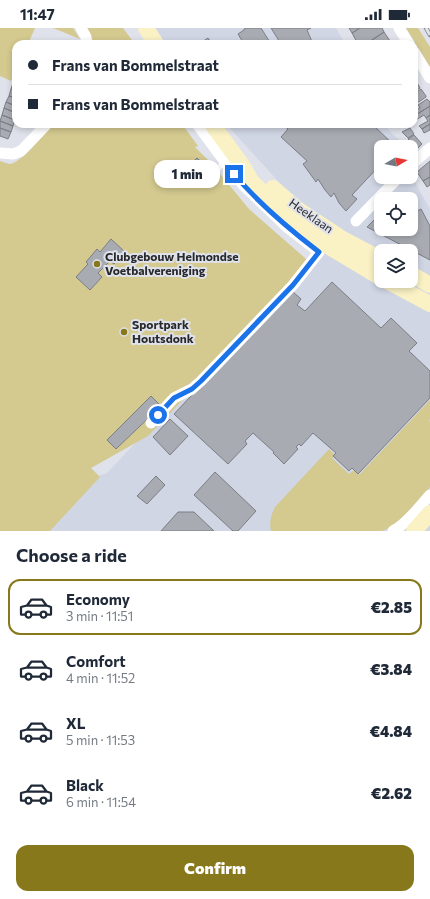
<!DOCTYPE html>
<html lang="en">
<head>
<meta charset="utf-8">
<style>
	body { margin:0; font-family:Commissioner,sans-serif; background:#f6f6f7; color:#1f2937; height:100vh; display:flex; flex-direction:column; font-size:15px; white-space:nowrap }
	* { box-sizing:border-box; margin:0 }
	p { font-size:13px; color:#747a83 }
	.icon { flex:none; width:22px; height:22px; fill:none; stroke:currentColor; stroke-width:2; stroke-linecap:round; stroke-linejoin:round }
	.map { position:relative; height:503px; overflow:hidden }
	.sheet { display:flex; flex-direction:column; background:#fff; flex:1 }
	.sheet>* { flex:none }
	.banner { position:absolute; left:12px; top:12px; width:406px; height:88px; border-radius:12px; box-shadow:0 2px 6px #0003; display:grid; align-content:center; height:88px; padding:0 16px; background:#fff }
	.needle { width:26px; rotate:80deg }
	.controls { position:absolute; left:374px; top:112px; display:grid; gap:8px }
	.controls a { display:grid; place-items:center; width:44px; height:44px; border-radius:8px; background:#fff; box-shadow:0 2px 6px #0003; font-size:20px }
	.end { position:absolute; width:18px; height:18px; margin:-9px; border:5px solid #1a73e8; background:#fff; box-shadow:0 0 0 2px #fff }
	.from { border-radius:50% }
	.bubble { position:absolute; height:28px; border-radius:12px; background:#fff; box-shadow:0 2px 6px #0003; font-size:13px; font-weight:800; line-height:28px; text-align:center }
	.banner b { display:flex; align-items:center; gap:14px; height:38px; font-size:15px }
	.banner b+b { border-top:1px solid #e0e1e3 }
	.banner i { width:10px; height:10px; background:#1f2937 }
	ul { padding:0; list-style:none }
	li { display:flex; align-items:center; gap:12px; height:56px; margin:0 8px 6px; padding:0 8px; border:2px solid transparent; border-radius:12px }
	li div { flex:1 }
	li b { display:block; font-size:15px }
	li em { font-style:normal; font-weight:800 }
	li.on { border-color:#88781c }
	li>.icon { width:36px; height:36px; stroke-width:1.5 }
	h2 { padding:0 16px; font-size:18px; line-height:48px }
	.primary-button { display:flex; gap:8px; margin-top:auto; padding:8px 16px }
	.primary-button a { flex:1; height:46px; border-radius:12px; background:#88781c; color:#fff; font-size:16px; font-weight:800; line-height:46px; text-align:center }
	.status { display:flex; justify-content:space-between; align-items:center; height:28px; padding:0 20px; background:#fff; direction:ltr }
	.status svg { height:11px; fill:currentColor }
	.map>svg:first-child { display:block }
</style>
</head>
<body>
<div class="status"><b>11:47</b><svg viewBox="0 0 49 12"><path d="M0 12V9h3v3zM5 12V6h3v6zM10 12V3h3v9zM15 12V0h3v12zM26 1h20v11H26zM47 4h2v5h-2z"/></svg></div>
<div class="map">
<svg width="430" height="503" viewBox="0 0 430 503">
	<rect width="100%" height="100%" fill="#dfe2ea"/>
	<path fill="#d1d6e5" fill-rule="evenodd" d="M141 0H336L345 16H152Z
		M226 96H383L406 119H381V149H411V147L430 181V503H34L73 456 107 445 329 209ZM381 171H411V201H381ZM381 223H411V253H381Z"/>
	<path fill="#d4c98f" d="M0 0H35L28 16H16V41L11 53 0 48Z
		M53 0H73L80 11Z
		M83 0H123L135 16H110L90 13Z
		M406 0H418L430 19V39Z
		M53 96H182L198 118 195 119 211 135 249 181 313 237 148 408 91 440 100 449 50 503H0V133C3 134 6 135 9 136 21 136 45 105 53 96Z
		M430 372V391L429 393 430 394V459C418 472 399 498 382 503H271C269 494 271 487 275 479L329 421 335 427 332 430 349 446 354 442 359 447Z"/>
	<path fill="#a8abb2" stroke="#7b7e85" d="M246 0H261L271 16H244L238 6 244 2V1Z
		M271 0H311L307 2 313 16H281Z
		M349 0H360L352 5Z
		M360 0H382L384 4 366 16H358L352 5Z
		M384 4 392 16H366Z
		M208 10 212 16H199Z
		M416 53 420 60 414 64V54Z
		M13 55 16 56V63L11 61Z
		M11 61 16 63V70L9 68Z
		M421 61 426 68V69L414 77V66Z
		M9 68 16 70V78L6 74Z
		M427 71 430 74V78L414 88V83L420 80 418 77Z
		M6 74 16 78V85L4 80Z
		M430 78V87L426 90 424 87 416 92 414 88Z
		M4 80 16 85 15 92 2 87Z
		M2 87 15 92 13 98 0 93Z
		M430 87V96L422 101 419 98 428 93 426 90Z
		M0 93 13 98 11 104 0 100Z
		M282 96H372L396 119H381V136L352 167 357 171 346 183 339 175 334 165 331 169 325 162 318 151 316 154 303 136 307 133 281 109 288 101Z
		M430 96V102L424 105 422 101Z
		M0 100 11 104 8 111 0 108Z
		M410 100 414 106 408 110 402 104Z
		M414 107 422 116 417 121 408 111Z
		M197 130 208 140 192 158 189 155 186 159 177 151 179 150 175 146 187 132 191 136Z
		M430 133V149L423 153 417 144Z
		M430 149V157L427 159 423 153Z
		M421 181 430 198V232L367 199 381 185V201H411V186Z
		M111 211 125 224 114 236 110 233 98 245 102 249 90 262 76 249 88 236 86 234 97 221 100 224Z
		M332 254 381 300 391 290 417 315 409 323 430 343V370L358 446 352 440 349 443 333 428 336 425 313 405 301 418 299 416 296 419 298 421 284 436 273 425 274 424 253 405 245 413 247 416 228 436 174 386 291 262 301 271 297 277 305 283Z
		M151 368 161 378 116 421 107 412Z
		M170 391 188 408 170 427 153 409Z
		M215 444 256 483 238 503H233L194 467Z
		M156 448 165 457 147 476 137 468Z
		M178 484H194L214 503H161Z"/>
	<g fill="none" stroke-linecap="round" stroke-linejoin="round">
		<path stroke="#fff" stroke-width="5.5" d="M213 145 225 134"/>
		<path stroke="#fff" stroke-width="11" d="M81 0 86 9 87 16
			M399 0 409 16
			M414 24 430 50
			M0 125 13 126 21 123 47 96
			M411 137 430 120
			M356 193 399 149
			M151 395 174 370 192 361 201 353 293 257 319 224 288 200 244 158 225 134 197 96
			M393 503C407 496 420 478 430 467"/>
		<path stroke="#faf2c5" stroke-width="16" d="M146 0 156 16
			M212 96 244 140 251 153 291 191 298 197 326 217 381 250
			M273 160 300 183 341 210 381 231
			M411 246 430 257
			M387 253 430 276
			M414 503 430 485"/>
		<defs>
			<path id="rail" d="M426 0 430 7"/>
		</defs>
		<use href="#rail" stroke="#808287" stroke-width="4.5"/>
		<use href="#rail" stroke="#dfe2ea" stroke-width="3" stroke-dasharray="9" stroke-linecap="butt"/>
	</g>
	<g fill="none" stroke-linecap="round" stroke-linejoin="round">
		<path stroke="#1a73e8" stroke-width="5" d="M158 387 174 370 192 361 201 353 293 257 319 224C289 201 259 176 234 146"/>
	</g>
	<g fill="#88781c" stroke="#dfe2ea" stroke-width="1.5">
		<circle cx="97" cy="236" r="4"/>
		<circle cx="124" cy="304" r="4"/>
	</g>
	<g text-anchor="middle" stroke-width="4" stroke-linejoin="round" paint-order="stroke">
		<g font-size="12" fill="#27282b" stroke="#dfe2ea">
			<text transform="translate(311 188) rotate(35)" y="4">Heeklaan</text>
		</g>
		<g font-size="12" font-weight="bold" fill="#27282b" stroke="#dfe2ea" text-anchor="start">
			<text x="105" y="233">Clubgebouw Helmondse<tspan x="105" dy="14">Voetbalvereniging</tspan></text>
			<text x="132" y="301">Sportpark<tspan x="132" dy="14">Houtsdonk</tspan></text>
		</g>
	</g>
</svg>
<div class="controls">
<a><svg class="needle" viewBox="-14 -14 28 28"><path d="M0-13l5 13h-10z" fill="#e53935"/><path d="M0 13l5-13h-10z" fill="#747a83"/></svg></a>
<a><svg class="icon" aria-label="locate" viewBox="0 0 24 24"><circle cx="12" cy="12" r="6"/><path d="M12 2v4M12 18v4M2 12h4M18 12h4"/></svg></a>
<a><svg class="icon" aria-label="layers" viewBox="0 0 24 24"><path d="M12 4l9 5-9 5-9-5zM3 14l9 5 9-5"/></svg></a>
</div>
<i class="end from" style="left:158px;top:387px"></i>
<i class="end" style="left:234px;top:146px"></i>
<div class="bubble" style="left:154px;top:132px;width:66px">1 min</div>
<div class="banner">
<b><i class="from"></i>Frans van Bommelstraat</b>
<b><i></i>Frans van Bommelstraat</b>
</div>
</div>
<section class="sheet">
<h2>Choose a ride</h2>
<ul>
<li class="on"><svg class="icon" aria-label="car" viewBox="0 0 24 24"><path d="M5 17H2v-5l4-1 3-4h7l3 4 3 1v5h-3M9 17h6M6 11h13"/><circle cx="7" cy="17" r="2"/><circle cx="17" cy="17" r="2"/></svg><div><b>Economy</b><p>3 min · 11:51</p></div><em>€2.85</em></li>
<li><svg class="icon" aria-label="car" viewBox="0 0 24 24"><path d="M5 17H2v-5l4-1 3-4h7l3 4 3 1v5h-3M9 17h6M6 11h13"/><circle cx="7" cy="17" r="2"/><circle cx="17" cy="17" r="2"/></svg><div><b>Comfort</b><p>4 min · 11:52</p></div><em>€3.84</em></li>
<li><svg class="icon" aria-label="car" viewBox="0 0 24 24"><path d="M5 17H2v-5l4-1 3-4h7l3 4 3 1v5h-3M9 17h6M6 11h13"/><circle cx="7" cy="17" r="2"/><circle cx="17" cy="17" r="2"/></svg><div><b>XL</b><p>5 min · 11:53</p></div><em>€4.84</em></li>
<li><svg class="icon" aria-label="car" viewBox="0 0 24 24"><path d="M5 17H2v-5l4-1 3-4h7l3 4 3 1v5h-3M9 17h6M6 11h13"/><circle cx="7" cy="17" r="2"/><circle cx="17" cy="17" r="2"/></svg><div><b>Black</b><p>6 min · 11:54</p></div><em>€2.62</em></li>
</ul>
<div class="primary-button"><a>Confirm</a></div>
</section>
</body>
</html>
